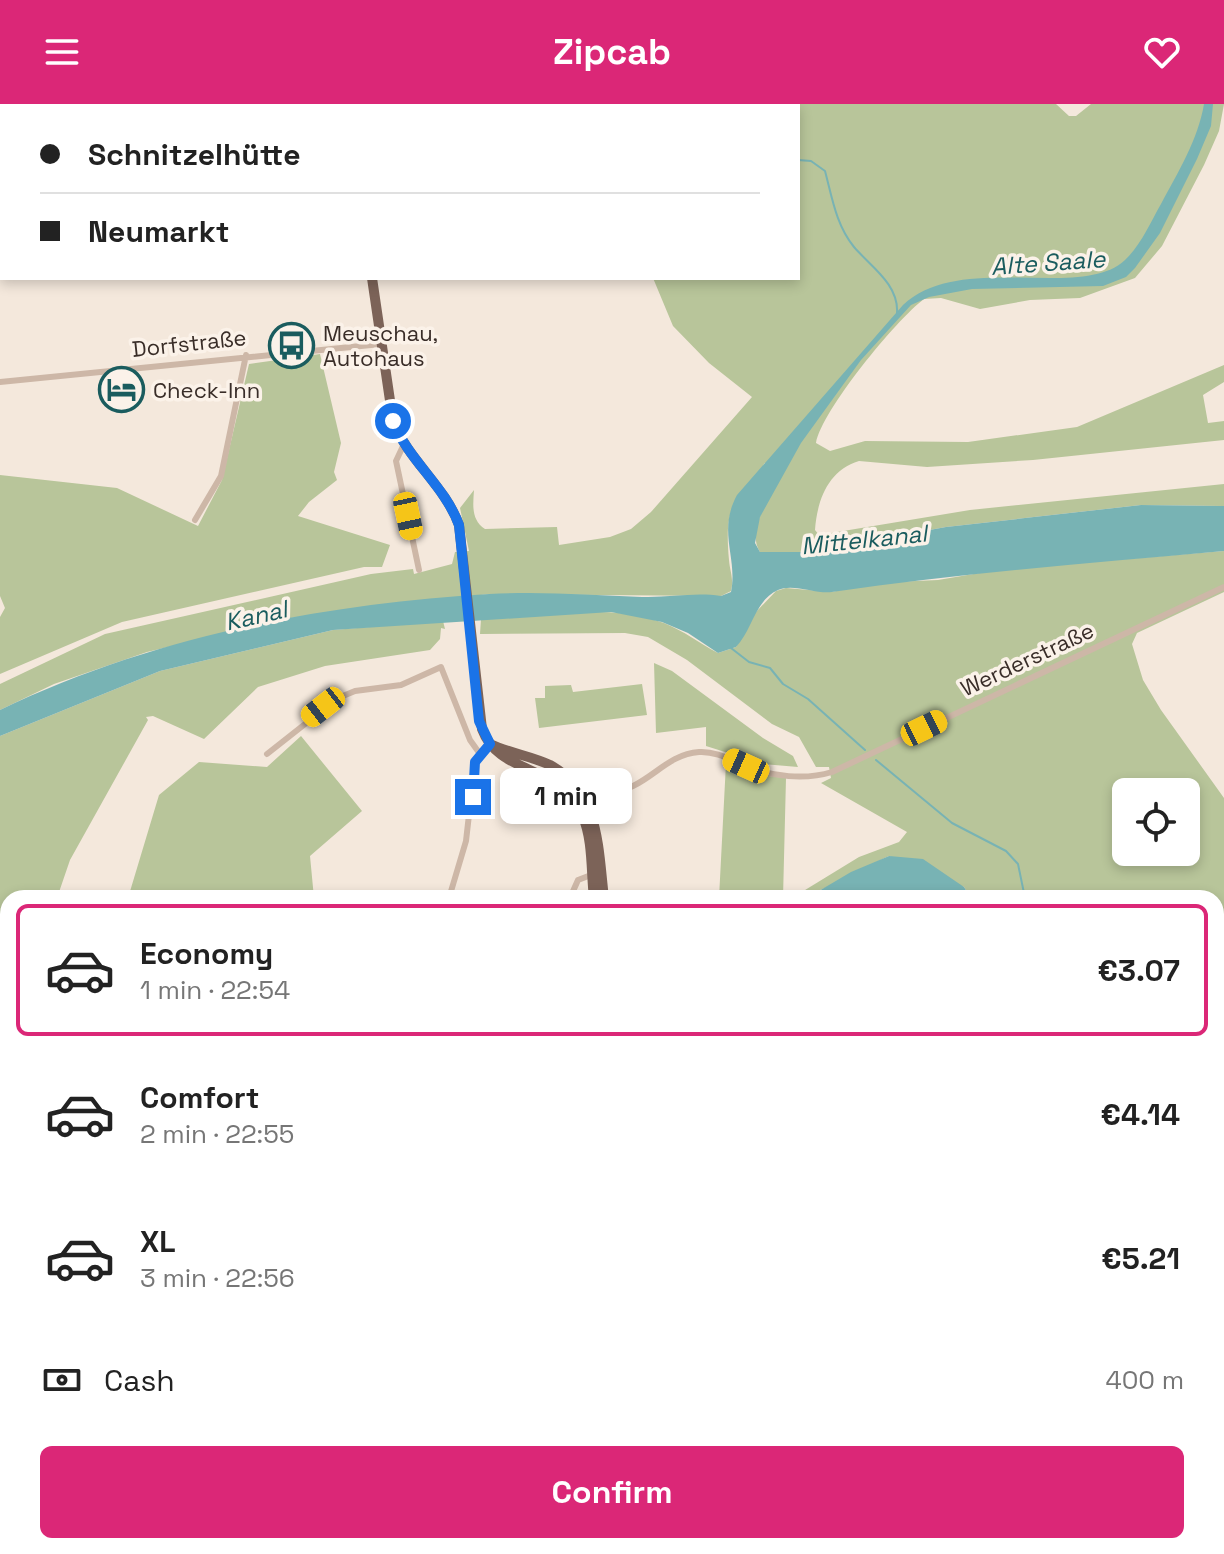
<!DOCTYPE html>
<html lang="en">
<head>
<meta charset="utf-8">
<style>
	body { margin:0; font-family:"Space Grotesk",sans-serif; background:#f2f2f2; color:#222; height:100vh; display:flex; flex-direction:column; font-size:30px; white-space:nowrap }
	* { box-sizing:border-box; margin:0 }
	p { font-size:26px; color:#767676 }
	.icon { flex:none; width:44px; height:44px; fill:none; stroke:currentColor; stroke-width:2; stroke-linecap:round; stroke-linejoin:round }
	.map { position:relative; flex:1; overflow:hidden }
	.details { position:absolute; left:0px; top:786px; width:1224px; height:664px; display:flex; flex-direction:column; background:#fff; border-radius:24px 24px 0 0; box-shadow:0 4px 12px #0003 }
	.details>* { flex:none }
	.top-card { position:absolute; left:0px; top:0px; width:800px; height:176px; box-shadow:0 4px 12px #0003; display:grid; align-content:center; height:176px; padding:0 40px; background:#fff }
	.tools { position:absolute; left:1112px; top:674px; display:grid; gap:16px }
	.tools a { display:grid; place-items:center; width:88px; height:88px; border-radius:12px; background:#fff; box-shadow:0 4px 12px #0003; font-size:40px }
	.end { position:absolute; width:36px; height:36px; margin:-18px; border:10px solid #1a73e8; background:#fff; box-shadow:0 0 0 4px #fff }
	.from { border-radius:50% }
	.bubble { position:absolute; height:56px; border-radius:12px; background:#fff; box-shadow:0 4px 12px #0003; font-size:26px; font-weight:600; line-height:56px; text-align:center }
	.car { position:absolute; width:24px; height:48px; margin:-24px -12px; border-radius:10px; box-shadow:0 0 6px 2px #0007; background:linear-gradient(#f5c518 24%,#345 0 40%,#f5c518 0 76%,#345 0 86%,#f5c518 0) }
	.top-card b { display:flex; align-items:center; gap:28px; height:76px; font-size:30px }
	.top-card b+b { border-top:2px solid #e0e0e0 }
	.top-card i { width:20px; height:20px; background:#222 }
	ul { padding:14px 0 0; list-style:none }
	li { display:flex; align-items:center; gap:24px; height:132px; margin:0 16px 12px; padding:0 24px; border:4px solid transparent; border-radius:12px }
	li div { flex:1 }
	li b { display:block; font-size:30px }
	li em { font-style:normal; font-weight:600 }
	li.current { border-color:#db2777 }
	li>.icon { width:72px; height:72px; stroke-width:1.5 }
	.pay { display:flex; align-items:center; gap:20px; height:88px; padding:0 40px; font-size:30px }
	.pay p { margin-inline-start:auto }
	.cta { display:flex; gap:16px; margin-top:auto; padding:16px 40px }
	.cta a { flex:1; height:92px; border-radius:12px; background:#db2777; color:#fff; font-size:32px; font-weight:600; line-height:92px; text-align:center }
	header { display:flex; justify-content:space-between; align-items:center; height:104px; padding:0 40px; background:#db2777; color:#fff; font-size:36px; font-weight:600 }
	.map>svg:first-child { display:block }
</style>
</head>
<body>
<header><svg class="icon" aria-label="menu" viewBox="0 0 24 24"><path d="M4 6h16M4 12h16M4 18h16"/></svg>Zipcab<svg class="icon" aria-label="heart" viewBox="0 0 24 24"><path d="M12 20l-8-8c-3-5 5-10 8-4 3-6 11-1 8 4z"/></svg></header>
<div class="map">
<svg width="1224" height="1450" viewBox="0 0 1224 1450">
	<rect width="100%" height="100%" fill="#f4e8dc"/>
	<path fill="#b8c59a" fill-rule="evenodd" d="M359 0H1056L1069 12H1076L1091 0H1224L1219 27 1204 61 1162 142 1135 174 1080 194 1030 196 980 205 941 194 924 195C896 216 822 306 816 339L830 347 865 337 968 338 1077 323 1224 261V278L1203 291 1208 319 1224 317V336L1033 356 927 363 859 357C828 366 817 397 815 426L819 431 970 406 1224 380V402L1141 401 946 423 808 448H760C746 426 769 395 780 374L765 359C734 402 724 399 729 456 730 468 734 475 731 487L721 492 489 490 291 514 147 548 54 580 0 606V580L105 530 371 470 413 465 414 470 452 460 455 448 469 447 460 404 474 386C473 401 471 416 485 425L557 423 559 441 610 433 631 425 651 408 752 293 709 259 673 222 653 174H798V2Z
		M320 250 341 339 334 368 337 376 309 398 298 412 390 441 382 463H364L122 518 0 570V513L5 504 0 492V371L117 384 198 422 222 376 249 260Z
		M1224 447V488L1137 529 1132 540 1143 576 1161 606 1224 694V1073L1216 1068V794H971L964 783 889 752C864 763 814 794 792 794L859 753 899 738 907 728 821 679 831 674 829 663H816L799 633 772 620 687 556 648 533 625 529 480 530 481 515C540 512 608 498 664 519 684 527 699 539 718 549L736 543 754 510 776 487 786 484 832 488 871 479 938 476 1003 465ZM1126 688H1186V748H1126Z
		M443 517 445 525 441 524 440 535 430 546 325 562 258 583 204 635 153 612 146 613 148 616 70 756 57 794H8V917L0 911V632L160 567 333 526Z
		M654 559 672 567 763 634 793 652 798 663 763 660 706 642V623L656 629Z
		M642 580 647 611 539 624 535 594H545V582L571 581 573 588Z
		M301 632 362 707 310 752 314 794H128L159 691 199 658 267 663Z
		M726 659 759 671 786 674 783 794H719Z
		M8 1138V1291H0V1140Z
		M1216 1311 1224 1325 1222 1404 1216 1401Z"/>
	<path fill="#78b3b4" d="M1204 0H1213L1211 22 1197 55 1160 129 1135 164 1126 173 1103 182 972 185 929 193 911 201 861 256 801 339 760 413 755 439 760 448H808L946 423 1141 401 1224 402V447C1092 459 963 469 832 488 815 490 793 479 778 486 755 496 752 527 736 543L718 549 688 529 662 518 611 508 333 526 160 567 0 632V606C152 533 321 500 489 490 540 487 591 491 642 493 668 494 694 488 721 492L731 488C738 453 717 428 737 391L903 201C960 147 1082 197 1125 156 1141 141 1150 119 1161 100 1178 68 1198 36 1204 0Z
		M889 752 923 755 964 783 971 794H922L896 789 878 794H807L851 768Z"/>
	<g fill="none" stroke-linecap="round" stroke-linejoin="round">
		<path stroke="#78b3b4" stroke-width="2" d="M725 0V2
			M798 56 811 57 825 67C832 93 836 121 854 143 870 162 899 180 897 209
			M731 544 749 558 770 564 783 580 808 595 865 646
			M876 656 952 719 1006 747 1018 760 1025 794
			M0 1019 3 1034 8 1033
			M0 1050 8 1051
			M1216 1063 1224 1067"/>
		<path stroke="#78b3b4" stroke-width="7" d="M0 1042 8 1048"/>
		<path stroke="#cdb7a7" stroke-width="6" d="M0 278 381 240
			M404 340 396 357 419 466
			M195 416 221 372 246 251
			M267 650 338 594 355 587 401 581 441 563 470 636 480 650
			M585 698C601 692 618 689 633 682 656 671 671 650 699 648 716 647 731 656 746 662 771 673 806 676 832 668L1224 483
			M449 794 466 737 475 658 490 640
			M570 794 578 776 591 771
			M0 1297H8
			M0 1420 8 1417
			M105 1442 108 1450
			M218 1442 220 1450
			M308 1442V1450
			M376 1442V1450
			M786 1442 787 1450
			M491 1450 493 1442
			M661 1450V1442
			M839 1450 875 1445"/>
		<path stroke="#7c6358" stroke-width="10" d="M352 0V2
			M372 174 393 317C408 356 445 382 459 421L482 625C500 673 558 657 583 713 593 736 591 769 594 794
			M490 640C509 649 531 652 550 661 600 688 598 745 604 794
			M903 1442 908 1450
			M917 1442 922 1450"/>
	</g>
	<g fill="none" stroke-linecap="round" stroke-linejoin="round">
		<path stroke="#1a73e8" stroke-width="10" d="M393 317C408 356 445 382 459 421L479 617 490 640 475 658 473 693"/>
	</g>
	<defs>
		<symbol id="bus-ring" viewBox="-11 -11 22 22"><circle r="9.5" fill="#fbf2e9" stroke="#1a5c5e" stroke-width="1.5"/><path d="M-5-6H5V4H4V6H2V4H-2V6H-4V4H-5ZM-3.5-4V0h7V-4ZM-3.5 1.2v1.5H-2V1.2ZM2 1.2v1.5H3.5V1.2Z" fill="#1a5c5e"/></symbol>
		<symbol id="hotel-ring" viewBox="-11 -11 22 22"><circle r="9.5" fill="#fbf2e9" stroke="#1a5c5e" stroke-width="1.5"/><path d="M-6-4.5h1.5V1H6V5H4.5V3h-9V5H-6ZM-4 0a1.8 1.8 0 1 1 3.6 0ZM.5 0V-2.5h3Q6-2.5 6 0Z" fill="#1a5c5e"/></symbol>
	</defs>
	<g fill-rule="evenodd">
		<use href="#bus-ring" x="266" y="216" width="51" height="51"/>
		<use href="#hotel-ring" x="96" y="260" width="51" height="51"/>
	</g>
	<g text-anchor="middle" stroke-width="7" stroke-linejoin="round" paint-order="stroke">
		<g font-size="22" fill="#392d28" stroke="#fbf2e9" text-anchor="start">
			<text x="323" y="237">Meuschau,<tspan x="323" dy="25">Autohaus</tspan></text>
			<text x="153" y="294">Check-Inn</text>
		</g>
		<g font-size="22" fill="#392d28" stroke="#fbf2e9">
			<text transform="translate(189 239) rotate(-6)" y="8">Dorfstraße</text>
			<text transform="translate(1027 555) rotate(-25)" y="8">Werderstraße</text>
		</g>
		<g font-size="24" font-style="italic" fill="#1a5c5e" stroke="#fbf2e9">
			<text transform="translate(1048 159) rotate(-4)" y="8">Alte Saale</text>
			<text transform="translate(864 436) rotate(-6)" y="8">Mittelkanal</text>
			<text transform="translate(256 512) rotate(-13)" y="8">Kanal</text>
		</g>
	</g>
</svg>
<div class="tools">
<a><svg class="icon" aria-label="locate" viewBox="0 0 24 24"><circle cx="12" cy="12" r="6"/><path d="M12 2v4M12 18v4M2 12h4M18 12h4"/></svg></a>
</div>
<i class="end from" style="left:393px;top:317px"></i>
<i class="end" style="left:473px;top:693px"></i>
<div class="bubble" style="left:500px;top:664px;width:132px">1 min</div>
<i class="car" style="left:408px;top:412px;rotate:168deg"></i>
<i class="car" style="left:323px;top:603px;rotate:232deg"></i>
<i class="car" style="left:924px;top:624px;rotate:64deg"></i>
<i class="car" style="left:746px;top:662px;rotate:294deg"></i>
<div class="top-card">
<b><i class="from"></i>Schnitzelhütte</b>
<b><i></i>Neumarkt</b>
</div>
<section class="details">
<ul>
<li class="current"><svg class="icon" aria-label="car" viewBox="0 0 24 24"><path d="M5 17H2v-5l4-1 3-4h7l3 4 3 1v5h-3M9 17h6M6 11h13"/><circle cx="7" cy="17" r="2"/><circle cx="17" cy="17" r="2"/></svg><div><b>Economy</b><p>1 min · 22:54</p></div><em>€3.07</em></li>
<li><svg class="icon" aria-label="car" viewBox="0 0 24 24"><path d="M5 17H2v-5l4-1 3-4h7l3 4 3 1v5h-3M9 17h6M6 11h13"/><circle cx="7" cy="17" r="2"/><circle cx="17" cy="17" r="2"/></svg><div><b>Comfort</b><p>2 min · 22:55</p></div><em>€4.14</em></li>
<li><svg class="icon" aria-label="car" viewBox="0 0 24 24"><path d="M5 17H2v-5l4-1 3-4h7l3 4 3 1v5h-3M9 17h6M6 11h13"/><circle cx="7" cy="17" r="2"/><circle cx="17" cy="17" r="2"/></svg><div><b>XL</b><p>3 min · 22:56</p></div><em>€5.21</em></li>
</ul>
<div class="pay"><svg class="icon" aria-label="cash" viewBox="0 0 24 24"><path d="M3 7h18v10H3z"/><circle cx="12" cy="12" r="2"/></svg>Cash<p>400 m</p></div>
<div class="cta"><a>Confirm</a></div>
</section>
</div>
</body>
</html>
